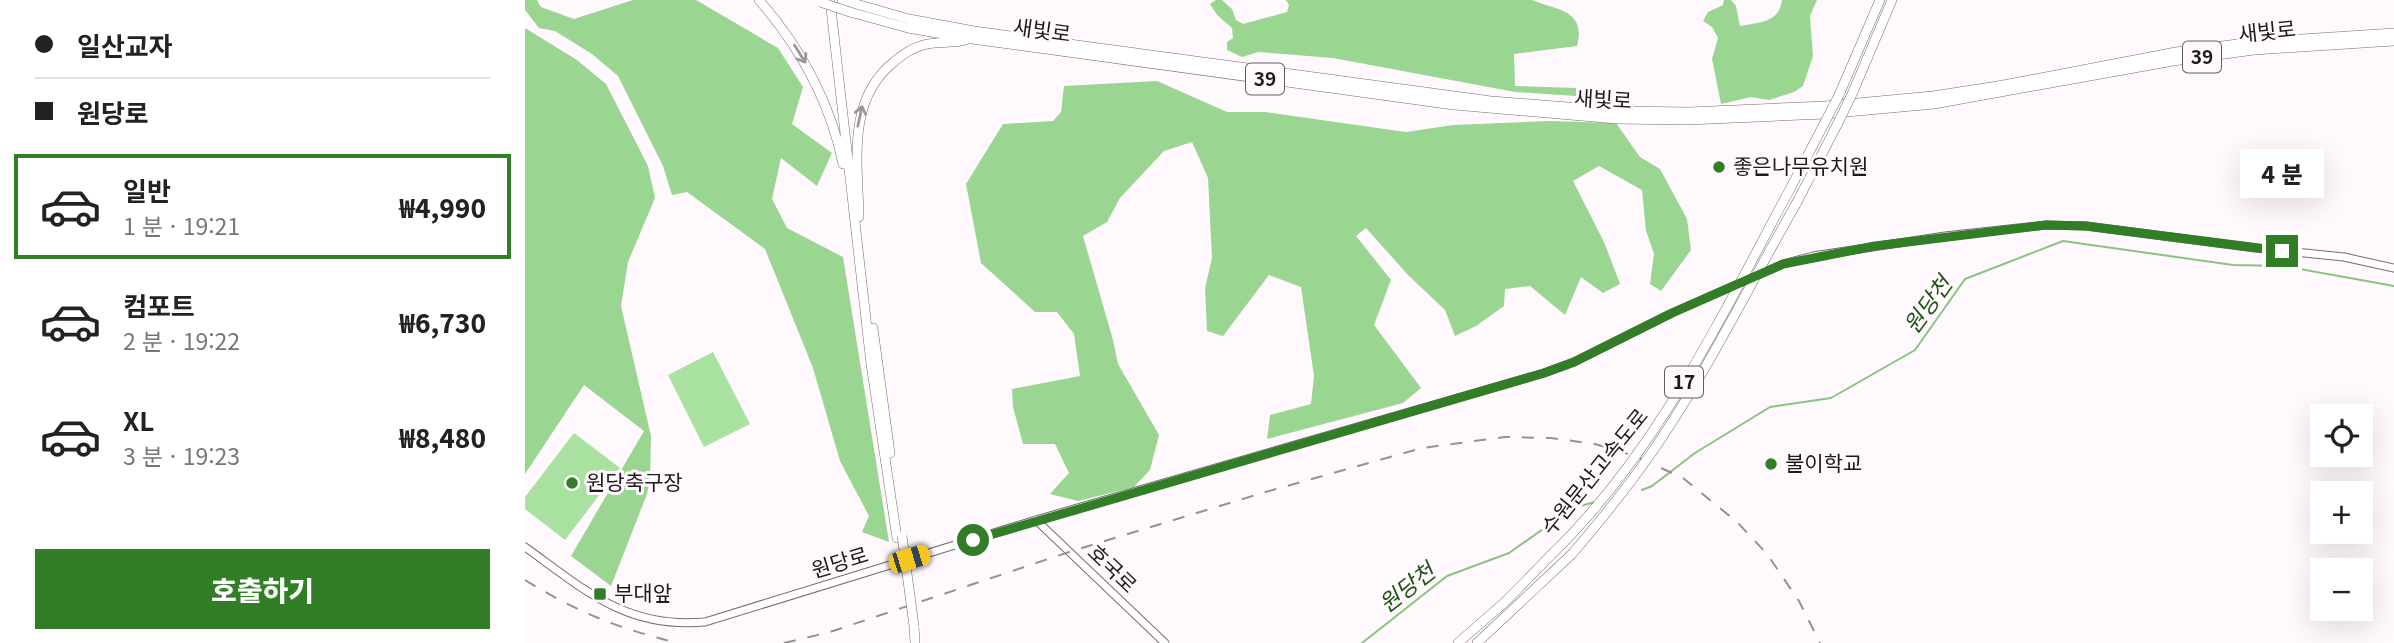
<!DOCTYPE html>
<html lang="ko">
<head>
<meta charset="utf-8">
<style>
	body { margin:0; font-family:Georgia,"Noto Sans KR",serif; background:#f2f2f2; color:#222; height:100vh; display:flex; flex-direction:column; font-size:26px; white-space:nowrap }
	* { box-sizing:border-box; margin:0 }
	p { font-size:23px; color:#767676 }
	.icon { flex:none; width:38px; height:38px; fill:none; stroke:currentColor; stroke-width:2; stroke-linecap:round; stroke-linejoin:round }
	.map { position:relative; flex:1; overflow:hidden }
	.drawer { display:flex; flex-direction:column; background:#fff; width:525px }
	.drawer>* { flex:none }
	.banner { display:grid; align-content:center; height:154px; padding:0 35px; background:#fff }
	.buttons { position:absolute; left:1785px; top:404px; display:grid; gap:14px }
	.buttons a { display:grid; place-items:center; width:63px; height:63px; border-radius:0px; background:#fff; box-shadow:0 7px 28px #0002; font-size:35px }
	.end { position:absolute; width:32px; height:32px; margin:-16px; border:9px solid #317e26; background:#fff; box-shadow:0 0 0 4px #fff }
	.from { border-radius:50% }
	.bubble { position:absolute; height:49px; border-radius:0px; background:#fff; box-shadow:0 7px 28px #0002; font-size:23px; font-weight:800; line-height:49px; text-align:center }
	.car { position:absolute; width:21px; height:42px; margin:-21px -10px; border-radius:9px; box-shadow:0 0 5px 2px #0007; background:linear-gradient(#f5c518 24%,#345 0 40%,#f5c518 0 76%,#345 0 86%,#f5c518 0) }
	.banner b { display:flex; align-items:center; gap:24px; height:66px; font-size:26px }
	.banner b+b { border-top:2px solid #e0e0e0 }
	.banner i { width:18px; height:18px; background:#222 }
	ul { padding:0; list-style:none }
	li { display:flex; align-items:center; gap:21px; height:105px; margin:0 14px 10px; padding:0 21px; border:4px solid transparent; border-radius:0px }
	li div { flex:1 }
	li b { display:block; font-size:26px }
	li em { font-style:normal; font-weight:800 }
	li.selected { border-color:#317e26 }
	li>.icon { width:63px; height:63px; stroke-width:1.5 }
	.action { display:flex; gap:14px; margin-top:auto; padding:14px 35px }
	.action a { flex:1; height:80px; border-radius:0px; background:#317e26; color:#fff; font-size:28px; font-weight:800; line-height:80px; text-align:center }
	main { display:flex; flex:1; min-height:0 }
	.map>svg:first-child { display:block }
</style>
</head>
<body>
<main>
<section class="drawer">
<div class="banner">
<b><i class="from"></i>일산교자</b>
<b><i></i>원당로</b>
</div>
<ul>
<li class="selected"><svg class="icon" aria-label="car" viewBox="0 0 24 24"><path d="M5 17H2v-5l4-1 3-4h7l3 4 3 1v5h-3M9 17h6M6 11h13"/><circle cx="7" cy="17" r="2"/><circle cx="17" cy="17" r="2"/></svg><div><b>일반</b><p>1 분 · 19:21</p></div><em>₩4,990</em></li>
<li><svg class="icon" aria-label="car" viewBox="0 0 24 24"><path d="M5 17H2v-5l4-1 3-4h7l3 4 3 1v5h-3M9 17h6M6 11h13"/><circle cx="7" cy="17" r="2"/><circle cx="17" cy="17" r="2"/></svg><div><b>컴포트</b><p>2 분 · 19:22</p></div><em>₩6,730</em></li>
<li><svg class="icon" aria-label="car" viewBox="0 0 24 24"><path d="M5 17H2v-5l4-1 3-4h7l3 4 3 1v5h-3M9 17h6M6 11h13"/><circle cx="7" cy="17" r="2"/><circle cx="17" cy="17" r="2"/></svg><div><b>XL</b><p>3 분 · 19:23</p></div><em>₩8,480</em></li>
</ul>
<div class="action"><a>호출하기</a></div>
</section>
<div class="map">
<svg width="1869" height="643" viewBox="0 0 1869 643">
	<rect width="100%" height="100%" fill="#fff9fd"/>
	<path fill="#a9e2a0" d="M188 352 225 424 179 447 143 375Z
		M49 433 95 468 40 540 0 509V497Z"/>
	<path fill="#9bd592" d="M0 0H12L16 7 49 19 108 0H171L253 48 278 87 267 124 307 153 292 186 256 158 247 199 262 228 318 257 364 542 337 532 344 516 315 461 288 368 240 249 162 192 147 195 138 166 93 76 67 54 30 31 14 28 0 10Z
		M691 0H697L707 9 711 20 718 24 762 12 764 5 761 0H1007C1030 10 1062 9 1052 46L989 54 990 86 1051 88V96L990 92 808 58 733 52 717 57 702 50V42L708 38 707 28 692 15 685 4Z
		M1199 0H1206L1211 6 1215 26C1235 22 1254 23 1257 0H1292L1285 16 1288 56 1278 86 1269 92 1244 100 1226 97 1196 104 1187 59 1193 38 1187 27 1178 21 1183 12 1198 5Z
		M0 28 52 60 81 84 123 166 130 198 103 262 96 306 126 436 125 478 122 494 86 586 46 556 119 431 59 385 0 474Z
		M632 81 702 112H740L881 132 928 125 1025 121 1091 123 1115 157 1135 169 1162 219 1166 250 1136 291 1125 284 1129 254 1121 231 1117 190 1074 166 1048 181 1079 242 1095 284 1078 293 1056 277 1040 315 1005 286 980 289 979 306 951 326 930 336 920 310 883 275 841 228 831 236 866 280 849 325 896 388 878 403 742 439 745 415 786 404 789 376 776 287 744 275 698 336 682 331 680 288 687 258 683 178 667 142 639 151 595 198 582 222 558 236 588 340 593 364 634 435 625 470 609 487 553 501 525 494 544 473 530 444H498L488 407 487 389 555 376 549 334 532 312H510L456 263 441 184 478 124 528 121 536 112 539 86Z"/>
	<g fill="none" stroke-linecap="round" stroke-linejoin="round">
		<path stroke="#89c380" stroke-width="2" d="M1117 490 1127 486 1170 453 1245 407 1306 398 1390 350 1440 279 1538 241 1708 265 1758 266 1869 286
			M837 643 922 576 984 553 1048 508 1070 502"/>
		<defs>
			<path id="major" d="M511 520 640 643
				M0 547C60 590 101 629 180 622L511 520 1019 373 1049 362 1147 313 1258 264 1288 256 1420 236 1521 225 1561 226 1730 248 1819 257 1869 268"/>
			<path id="highway" d="M234 0C276 48 305 101 318 164
				M305 0 346 364 372 538
				M317 0 384 19 449 31 966 101 1094 111 1164 112 1300 106 1408 96 1473 86 1651 52 1728 42 1869 33
				M325 12 383 28 447 39 929 105 1092 119 1163 120 1300 114 1409 104 1648 61 1729 50 1869 41
				M1328 92 1367 0
				M1314 95 1355 0
				M1265 189 1299 124
				M1271 204 1313 123
				M334 217C333 162 321 99 370 61 378 54 388 48 398 45 412 41 427 44 441 40
				M348 328 365 453
				M389 626 390 643
				M933 643 980 602 1026 555
				M952 643 1047 554"/>
		</defs>
		<use href="#major" stroke="#786b74" stroke-width="9"/>
		<use href="#highway" stroke="#786b74" stroke-width="10"/>
		<use href="#major" stroke="#fff" stroke-width="7"/>
		<use href="#highway" stroke="#fff" stroke-width="9"/>
		<path stroke="#979195" stroke-width="2" stroke-dasharray="12 12" stroke-linecap="butt" d="M0 580C54 613 92 628 153 643
			M259 643 305 632 544 552 737 493 897 448 980 437 1026 438 1070 444 1110 456 1158 478 1212 522 1242 554 1274 601 1295 643"/>
		<defs>
			<path id="highway-bridge" d="M295 2 325 12
				M1313 123 1328 92
				M1299 124 1314 95
				M377 536 389 626
				M1047 554C1077 519 1106 483 1132 445 1184 368 1225 284 1271 204
				M1026 555C1132 453 1196 317 1265 189"/>
		</defs>
		<use href="#highway-bridge" stroke="#786b74" stroke-width="10" stroke-linecap="butt"/>
		<use href="#highway-bridge" stroke="#fff" stroke-width="9"/>
	</g>
	<defs><path id="oneway-shaft" d="M-6 0H5M1.5-3L5.5 0L1.5 3" fill="none" stroke-width="1.6" stroke-linecap="round" stroke-linejoin="round" transform="scale(1.75)"/></defs>
	<g stroke="#9a9899">
		<use href="#oneway-shaft" transform="translate(275 54) rotate(58)"/>
		<use href="#oneway-shaft" transform="translate(335 116) rotate(-78)"/>
	</g>
	<g fill="none" stroke-linecap="round" stroke-linejoin="round">
		<path stroke="#317e26" stroke-width="9" d="M448 540 1019 373 1049 362 1147 313 1258 264 1350 246 1521 225 1561 226 1757 251"/>
	</g>
	<g fill="#317e26" stroke="#fff9fd" stroke-width="2.5">
		<circle cx="1194" cy="167" r="7"/>
		<circle cx="1246" cy="464" r="7"/>
		<circle cx="47" cy="483" r="7"/>
		<rect x="68" y="587" width="14" height="14" rx="3.5"/>
	</g>
	<g text-anchor="middle" stroke-width="6" stroke-linejoin="round" paint-order="stroke">
		<g fill="#fff9fd" stroke="#625c60" stroke-width="2">
			<rect x="1658" y="41.5" width="38" height="31" rx="5"/>
			<rect x="721" y="63.5" width="38" height="31" rx="5"/>
			<rect x="1140" y="366.5" width="38" height="31" rx="5"/>
		</g>
		<g font-size="19" font-weight="bold" fill="#1e191d">
			<text x="1677" y="64">39</text>
			<text x="740" y="86">39</text>
			<text x="1159" y="389">17</text>
		</g>
		<g font-size="21" fill="#1e191d" stroke="#fff9fd">
			<text transform="translate(517 31) rotate(8)" y="7">새빛로</text>
			<text transform="translate(1742 32) rotate(-6)" y="7">새빛로</text>
			<text transform="translate(1078 100) rotate(3)" y="7">새빛로</text>
			<text transform="translate(1070 472) rotate(-51)" y="7">수원문산고속도로</text>
			<text transform="translate(315 563) rotate(-17)" y="7">원당로</text>
			<text transform="translate(587 569) rotate(44)" y="7">호국로</text>
		</g>
		<g font-size="21" fill="#1e191d" stroke="#fff9fd" text-anchor="start">
			<text x="1208" y="174">좋은나무유치원</text>
			<text x="1260" y="471">불이학교</text>
			<text x="61" y="490">원당축구장</text>
			<text x="89" y="601">부대앞</text>
		</g>
		<g font-size="23" font-style="italic" fill="#1c5514" stroke="#fff9fd">
			<text transform="translate(1403 305) rotate(-54)" y="8">원당천</text>
			<text transform="translate(882 588) rotate(-38)" y="8">원당천</text>
		</g>
	</g>
</svg>
<div class="buttons">
<a><svg class="icon" aria-label="locate" viewBox="0 0 24 24"><circle cx="12" cy="12" r="6"/><path d="M12 2v4M12 18v4M2 12h4M18 12h4"/></svg></a>
<a>+</a>
<a>−</a>
</div>
<i class="end from" style="left:448px;top:540px"></i>
<i class="end" style="left:1757px;top:251px"></i>
<div class="bubble" style="left:1715px;top:149px;width:84px">4 분</div>
<i class="car" style="left:384px;top:559px;rotate:73deg"></i>
</div>
</main>
</body>
</html>
